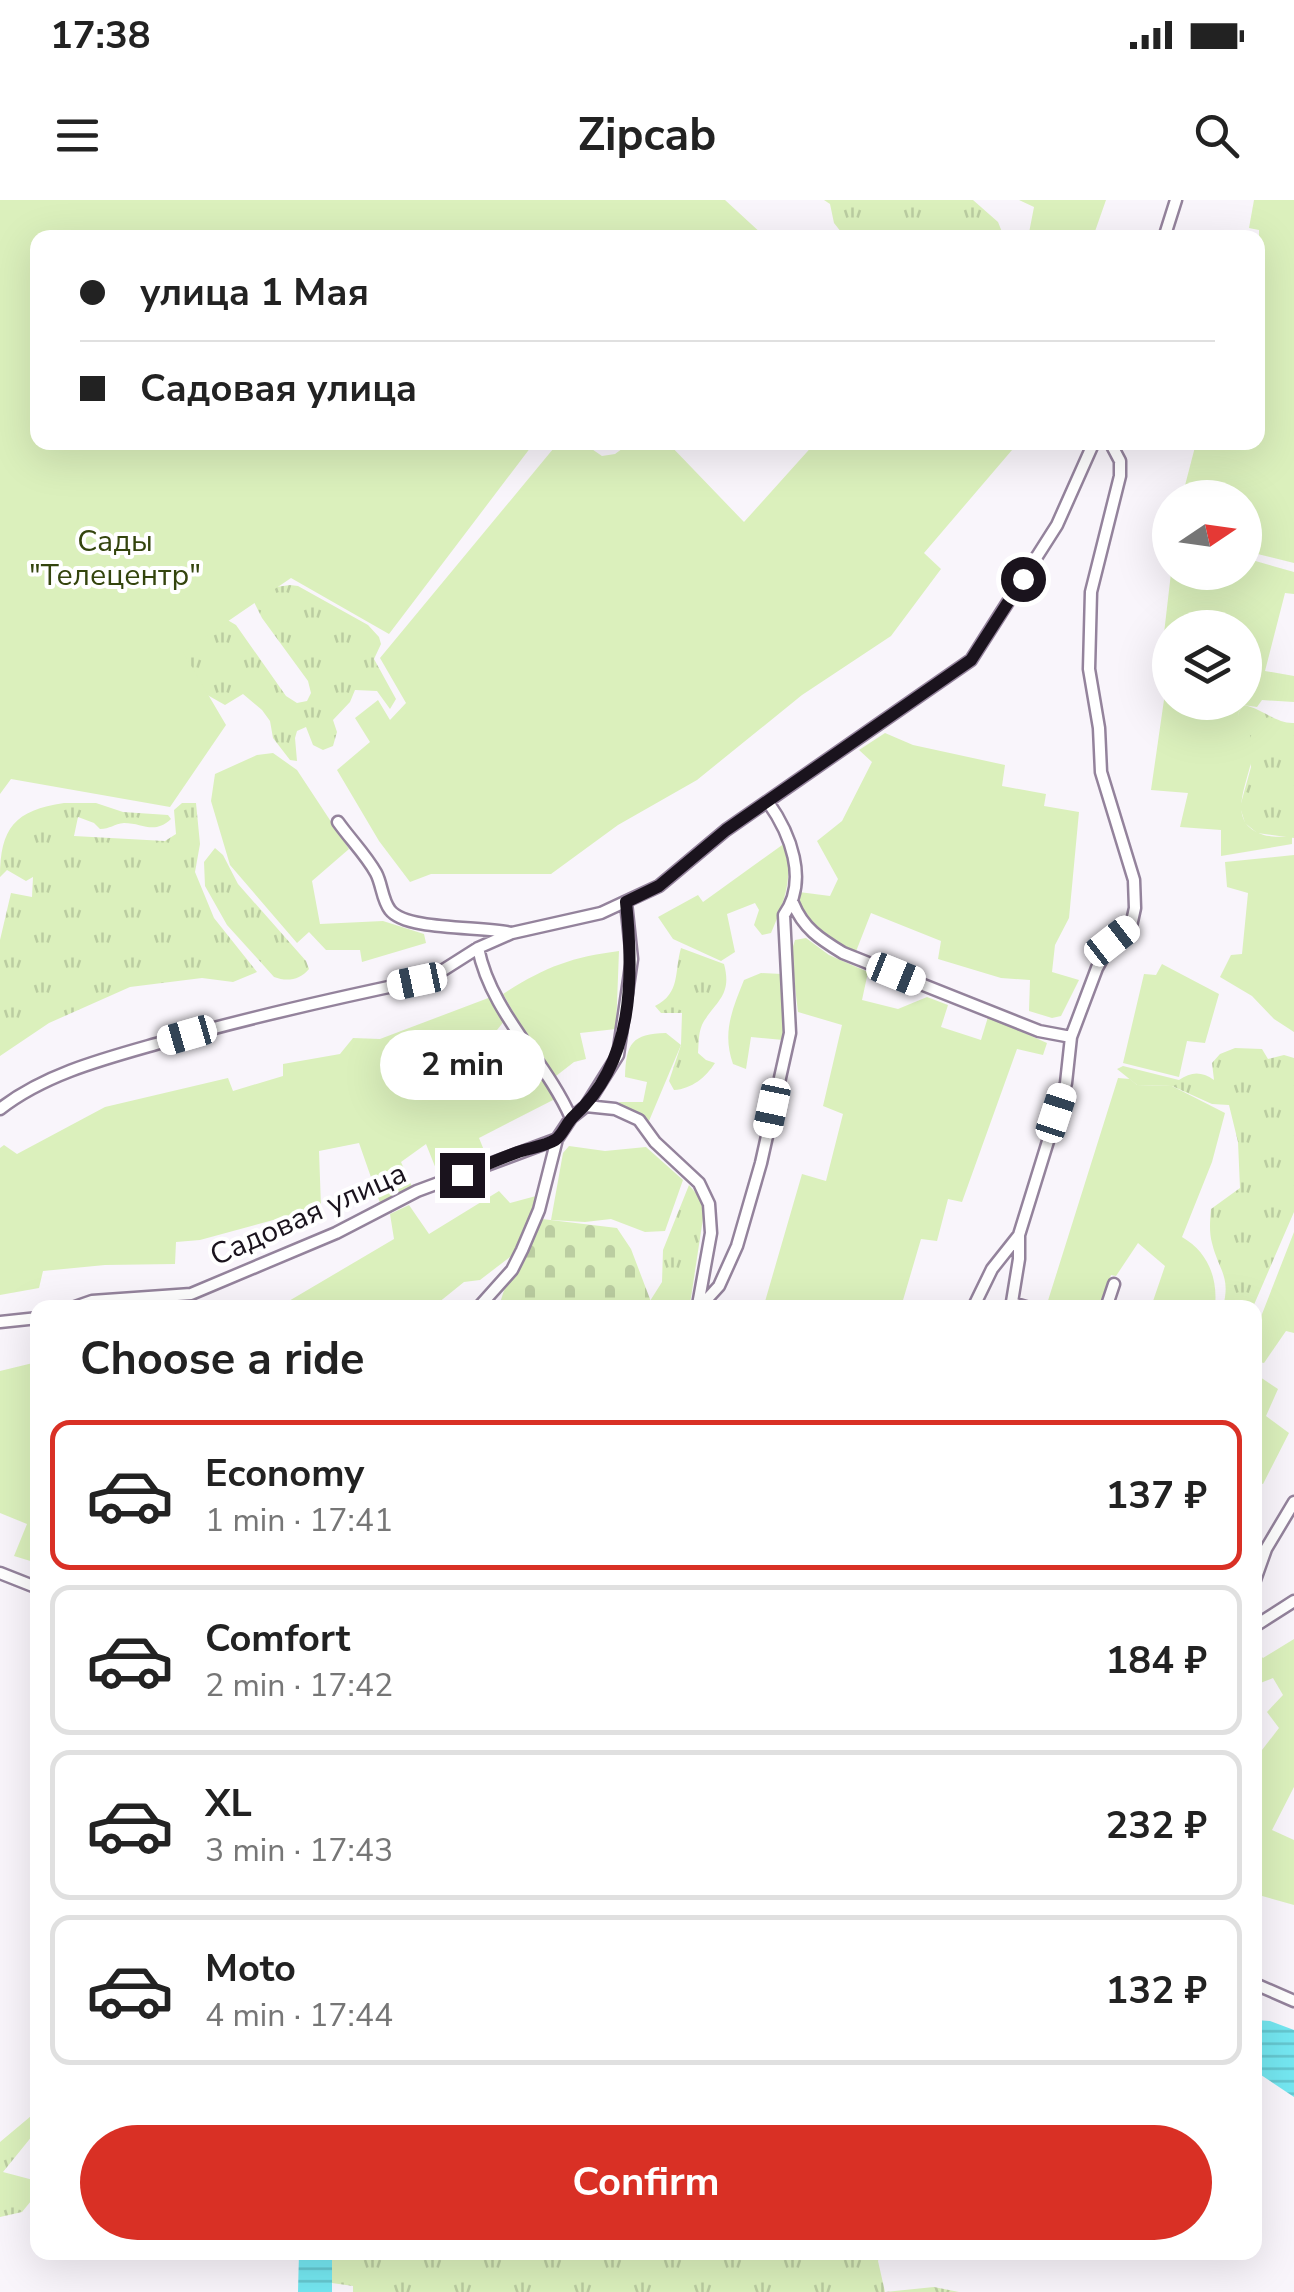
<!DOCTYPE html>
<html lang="en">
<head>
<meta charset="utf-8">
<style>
	body { margin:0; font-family:"Nunito Sans",sans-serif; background:#f6f6f6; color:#222; height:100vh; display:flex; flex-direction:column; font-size:38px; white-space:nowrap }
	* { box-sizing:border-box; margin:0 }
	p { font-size:32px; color:#767676 }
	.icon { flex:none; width:55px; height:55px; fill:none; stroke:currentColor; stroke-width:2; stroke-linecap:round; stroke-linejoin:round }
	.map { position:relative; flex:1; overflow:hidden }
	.panel { position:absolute; left:30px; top:1100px; width:1232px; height:960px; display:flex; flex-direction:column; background:#fff; border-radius:20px; box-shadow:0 10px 40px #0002 }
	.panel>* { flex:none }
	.banner { position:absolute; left:30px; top:30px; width:1235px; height:220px; border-radius:20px; box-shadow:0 10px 40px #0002; display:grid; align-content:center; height:220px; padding:0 50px; background:#fff }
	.needle { width:65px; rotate:77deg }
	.fabs { position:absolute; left:1152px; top:280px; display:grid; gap:20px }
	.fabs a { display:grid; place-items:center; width:110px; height:110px; border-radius:50%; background:#fff; box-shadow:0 10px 40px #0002; font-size:50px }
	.end { position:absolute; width:45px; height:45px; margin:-22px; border:12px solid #1a131d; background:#fff; box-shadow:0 0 0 5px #fff }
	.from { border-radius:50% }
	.bubble { position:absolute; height:70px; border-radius:35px; background:#fff; box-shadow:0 10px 40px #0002; font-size:32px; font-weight:700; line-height:70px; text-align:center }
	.car { position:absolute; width:30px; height:60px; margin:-30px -15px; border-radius:12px; box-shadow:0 0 8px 2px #0007; background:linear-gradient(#fff 24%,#345 0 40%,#fff 0 76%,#345 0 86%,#fff 0) }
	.banner b { display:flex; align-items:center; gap:35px; height:95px; font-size:38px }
	.banner b+b { border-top:2px solid #e0e0e0 }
	.banner i { width:25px; height:25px; background:#222 }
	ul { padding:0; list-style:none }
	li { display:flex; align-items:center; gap:30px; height:150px; margin:0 20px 15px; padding:0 30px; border:5px solid #e0e0e0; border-radius:20px }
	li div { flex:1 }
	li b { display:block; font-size:38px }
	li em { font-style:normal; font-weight:700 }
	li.active { border-color:#d93025 }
	li>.icon { width:90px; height:90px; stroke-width:1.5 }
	h2 { padding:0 50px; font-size:45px; line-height:120px }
	.primary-button { display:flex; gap:20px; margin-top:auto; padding:20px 50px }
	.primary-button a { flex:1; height:115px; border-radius:60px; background:#d93025; color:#fff; font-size:40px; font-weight:700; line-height:115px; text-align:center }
	.status { display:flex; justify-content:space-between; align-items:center; height:70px; padding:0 50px; background:#fff; direction:ltr }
	.status svg { height:28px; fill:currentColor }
	header { display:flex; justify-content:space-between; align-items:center; height:130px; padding:0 50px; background:#fff; font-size:45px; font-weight:700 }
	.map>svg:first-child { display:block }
</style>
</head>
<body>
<div class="status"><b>17:38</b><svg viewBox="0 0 49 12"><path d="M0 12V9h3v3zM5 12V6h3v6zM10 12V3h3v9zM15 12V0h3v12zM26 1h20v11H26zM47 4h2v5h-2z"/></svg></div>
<header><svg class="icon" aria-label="menu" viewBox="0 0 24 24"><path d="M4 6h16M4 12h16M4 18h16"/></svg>Zipcab<svg class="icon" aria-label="search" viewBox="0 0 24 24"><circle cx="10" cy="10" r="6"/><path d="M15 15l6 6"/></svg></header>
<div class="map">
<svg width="1294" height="2092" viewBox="0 0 1294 2092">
	<defs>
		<pattern id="grass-tufts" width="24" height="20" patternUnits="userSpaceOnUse" patternTransform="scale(2.5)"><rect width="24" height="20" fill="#dbf0bc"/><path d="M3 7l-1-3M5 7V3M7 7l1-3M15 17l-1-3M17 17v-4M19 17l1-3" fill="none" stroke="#bbcda1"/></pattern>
		<pattern id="cemetery-stones" width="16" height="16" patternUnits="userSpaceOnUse" patternTransform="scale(2.5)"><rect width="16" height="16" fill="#dbf0bc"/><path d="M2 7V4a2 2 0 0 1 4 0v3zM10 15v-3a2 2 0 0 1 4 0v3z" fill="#bbcda1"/></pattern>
		<pattern id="water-rules" width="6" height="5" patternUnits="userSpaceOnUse" patternTransform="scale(2.5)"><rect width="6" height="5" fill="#74e7f1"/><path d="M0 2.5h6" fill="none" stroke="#64c5ce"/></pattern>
	</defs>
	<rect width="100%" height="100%" fill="#f9f5fb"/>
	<path fill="url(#grass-tufts)" d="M824 0H973L998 22 1004 37H845L834 23 830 4Z
		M290 385 298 386 368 425 379 437 381 444 374 459 396 499 390 509 377 491 355 490 350 502 333 520 337 532 333 546 323 550 313 545 306 527 297 531 295 538 297 561 290 560 273 538 270 521 262 510 243 494 225 505 202 492 180 470 182 445 224 418 236 425 286 496 297 503 307 501 311 493 308 481 262 418 251 396 262 389Z
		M1243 505C1262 508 1276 524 1294 523V638L1257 633 1245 623 1240 607 1251 567 1238 514Z
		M64 603H96L123 612 168 615 171 619C154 635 143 623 124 623 114 624 110 629 100 629L94 623 78 617 74 636 165 641 176 634 174 610 182 603H196L200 644 195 672 214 718 257 772 233 782 202 778 130 787 49 823 0 856V740L11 693 32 697 33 677 26 681 7 670 0 677C0 628 15 610 64 603Z
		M215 648 223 655 238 684 306 761 309 769C300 780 287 782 274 777L227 725 205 686 204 662Z
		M681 748 724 764C732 794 718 800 704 821 698 831 699 842 698 853L706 860 715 863C706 877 692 889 674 890L669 881 681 845 682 813H661L655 806C681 793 674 772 681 748Z
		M1235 848 1262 849 1268 859 1284 855 1294 858V1012L1253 1107H1223C1231 1076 1219 1071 1212 1043 1209 1032 1210 1021 1211 1009L1240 988 1238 942 1229 905 1212 904 1172 886 1137 885 1117 869 1123 866 1179 880C1191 872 1201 871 1214 880L1212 863 1220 854Z
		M689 985 700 998 704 1012 690 1104 689 1107H653L650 1101 662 1082 663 1050Z
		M37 1911V1930L3 1972 37 1981V2011L31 2001 22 2012 0 2017V1942Z
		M881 2053 878 2061 885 2092 934 2087 959 2092H353V2086L332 2083V2053Z"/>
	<path fill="url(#cemetery-stones)" d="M542 1019 617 1028 631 1049 653 1107 499 1108C505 1077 528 1048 542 1019Z"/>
	<path fill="#dbf0bc" d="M0 0H725L763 35 760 38H38V242L534 243 389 434 291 378 183 452 226 525 170 607 11 579 0 594Z
		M1019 0H1106L1093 37 1028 38 1034 7Z
		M1254 0H1294V363L1245 351V298L1182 297 1196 243 1258 242 1259 30 1249 28Z
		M558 243H583L602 256 615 254 630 243H668L744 322 815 243H1018L924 353 941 369 891 436 802 495 697 580 618 625 551 674H431L410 682 379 641 337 570 370 542 355 518 378 500 390 520 406 503 380 458Z
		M1245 358 1294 372V394L1285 393 1265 471 1294 476V502L1262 500 1257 507 1243 505 1238 514C1242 522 1251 533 1252 542 1258 571 1219 618 1261 634 1271 638 1281 636 1292 637V644L1221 656V630L1180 627 1188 593 1151 590 1165 493 1170 494V502H1245V428H1170V443L1163 442 1171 373 1245 372Z
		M885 533 913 545 1005 565 1002 586 1046 594 1044 606 1079 612 1069 718 1055 745 1052 772 1079 780 1061 816 1052 818 1029 811 1030 780 1001 778 938 759 941 741 871 713 855 754C825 740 801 728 799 692L830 696 838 679 817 641 842 621 872 562 859 550Z
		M273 553 297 570 349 649 312 681 320 724 383 721 424 734 426 743 362 762 360 750H326L309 732 297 743 230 665 211 601 215 574 257 555Z
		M785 643C794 677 784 703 771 733L762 735 754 725 759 710 755 703 727 714 735 752 721 761 673 739 658 717 698 695 703 702Z
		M1294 655V832L1274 819 1252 796 1220 777 1231 755 1242 754 1248 693 1227 687 1225 662Z
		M806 738 829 755 868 772 862 800 898 809 927 797 948 805 941 827 981 840 988 817 1047 843 1043 855 1017 849 962 1002 948 999 937 1041 921 1039 901 1107H737L740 1102 764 1105 802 974 826 981 843 914 823 906 842 825 798 812 791 753 795 740Z
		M619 751 616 829 580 833 586 859 574 862 556 876 532 845 503 794C543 768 571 757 619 751Z
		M1162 764 1219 794 1205 843 1187 841 1179 877 1123 863 1144 774 1156 775Z
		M761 773 782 774 785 821 783 840 751 837 746 869 733 864C722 833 732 810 744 780Z
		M491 797 505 820 493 835 517 874 535 867 555 899 479 938 488 960 440 979 426 944 401 962 413 989 380 1003 359 943 319 951 321 1007 200 1040 176 1042 175 1064 105 1065 43 1071 39 1088 0 1095V948L4 945 17 954 105 907 228 878 233 891 283 876V864L340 854 353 838 380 839Z
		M666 833 681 845 649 921 620 905 619 902H643L647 882 625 877C626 843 632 834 666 833Z
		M1118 878 1130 879 1137 885 1172 886 1225 913 1212 962 1182 1037C1208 1052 1218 1078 1215 1107H1151L1165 1066 1138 1043 1116 1076 1111 1075 1100 1107H1046Z
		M569 946 605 951 646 947 683 980 665 1031 645 1032 611 1019 585 1022 551 1020 563 953Z
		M499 991 510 1003 536 996 519 1050 480 1080 464 1082 433 1107 277 1108 394 1039 390 1014 409 1005 429 1034Z
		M1294 1032V1133L1286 1131 1264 1163 1255 1161V1132Z
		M37 1162H38L37 1363 14 1356 27 1324 0 1313V1171Z
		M1257 1175 1278 1189 1266 1216 1289 1233 1263 1284 1255 1282Z
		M1294 1439V1587L1272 1630 1294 1640V1705L1255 1694V1652L1261 1641 1255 1636V1559L1279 1528 1267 1512 1283 1495 1273 1478 1255 1485V1450L1263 1458Z"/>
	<path fill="url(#water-rules)" d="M1255 1820 1270 1821 1294 1830V1897L1255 1871Z
		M299 2053H332V2092H298Z"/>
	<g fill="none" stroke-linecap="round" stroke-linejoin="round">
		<defs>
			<path id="street" d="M1164 38 1176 0
				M338 622C350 639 366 655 376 673 382 684 382 700 390 710 406 731 483 726 511 733
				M793 703C803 728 820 739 843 753L1039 831 1071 837
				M478 748C491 813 545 859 571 918
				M586 906 615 909 639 920 655 942 699 983 709 1004 711 1033 698 1105
				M0 909C46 873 107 858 163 842 247 818 331 799 417 781L437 774 478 748 512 733 601 713 659 686 726 630 971 460 1057 325 1094 242
				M1012 1103 1029 1108
				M72 1108 92 1101 191 1094 336 1033 417 991 557 939
				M478 1108 512 1070 522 1050 539 1010 557 939 571 918 586 906 618 855 632 759 626 703
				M699 1108 719 1086 737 1046 761 963 790 833 784 715C809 680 790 633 768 602
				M973 1108 992 1069 1019 1035 1066 883 1071 837 1097 768 1112 741 1131 726 1135 708 1134 680 1101 572 1099 528 1089 469 1091 392 1120 276V261L1110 242
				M1011 1108 1019 1059V1036
				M1106 1108 1114 1084
				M0 1122 38 1118
				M0 1373 38 1388
				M1255 1380 1266 1349 1294 1302
				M1255 1426 1294 1401
				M1255 1784 1294 1801"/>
		</defs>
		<use href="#street" stroke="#94839c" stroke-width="15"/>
		<use href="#street" stroke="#fff" stroke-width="10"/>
	</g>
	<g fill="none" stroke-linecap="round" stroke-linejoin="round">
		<path stroke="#1a131d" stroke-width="12" d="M462 975C480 967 499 959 518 952 530 948 545 946 555 940 563 935 566 923 574 916 634 862 634 778 626 702L659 686 726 630 971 460 1023 379"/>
	</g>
	<g text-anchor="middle" stroke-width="8" stroke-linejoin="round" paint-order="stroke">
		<g font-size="30" fill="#33440d" stroke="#fff">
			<text x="115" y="351">Сады<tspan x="115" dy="34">"Телецентр"</tspan></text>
		</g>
		<g font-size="30" fill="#1a131d" stroke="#fff">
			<text transform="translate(308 1014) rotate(-24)" y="10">Садовая улица</text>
		</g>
	</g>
</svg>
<div class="fabs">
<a><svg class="needle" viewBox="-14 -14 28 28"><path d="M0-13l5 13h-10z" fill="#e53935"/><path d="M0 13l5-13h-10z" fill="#767676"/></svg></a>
<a><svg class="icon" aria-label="layers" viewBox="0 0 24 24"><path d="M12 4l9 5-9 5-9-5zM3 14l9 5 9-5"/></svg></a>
</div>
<i class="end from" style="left:1023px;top:379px"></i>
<i class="end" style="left:462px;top:975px"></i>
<div class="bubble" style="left:380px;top:830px;width:165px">2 min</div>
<i class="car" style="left:1112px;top:741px;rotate:52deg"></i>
<i class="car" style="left:896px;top:774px;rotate:112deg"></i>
<i class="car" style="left:417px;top:781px;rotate:258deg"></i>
<i class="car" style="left:187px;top:835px;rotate:254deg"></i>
<i class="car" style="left:772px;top:908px;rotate:192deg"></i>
<i class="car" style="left:1056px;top:913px;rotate:18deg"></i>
<div class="banner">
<b><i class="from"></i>улица 1 Мая</b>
<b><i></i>Садовая улица</b>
</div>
<section class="panel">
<h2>Choose a ride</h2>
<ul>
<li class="active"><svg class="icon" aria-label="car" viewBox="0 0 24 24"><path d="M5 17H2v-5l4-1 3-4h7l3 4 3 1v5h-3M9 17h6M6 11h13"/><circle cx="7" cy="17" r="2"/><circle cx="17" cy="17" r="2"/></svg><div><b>Economy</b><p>1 min · 17:41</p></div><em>137 ₽</em></li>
<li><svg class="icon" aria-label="car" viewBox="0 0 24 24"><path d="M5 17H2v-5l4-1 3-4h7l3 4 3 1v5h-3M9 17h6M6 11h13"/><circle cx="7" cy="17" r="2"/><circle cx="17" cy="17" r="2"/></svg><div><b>Comfort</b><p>2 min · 17:42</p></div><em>184 ₽</em></li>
<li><svg class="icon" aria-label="car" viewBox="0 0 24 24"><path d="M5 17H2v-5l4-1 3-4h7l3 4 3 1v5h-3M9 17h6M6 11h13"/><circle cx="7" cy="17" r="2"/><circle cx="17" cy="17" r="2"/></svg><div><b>XL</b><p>3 min · 17:43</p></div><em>232 ₽</em></li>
<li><svg class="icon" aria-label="car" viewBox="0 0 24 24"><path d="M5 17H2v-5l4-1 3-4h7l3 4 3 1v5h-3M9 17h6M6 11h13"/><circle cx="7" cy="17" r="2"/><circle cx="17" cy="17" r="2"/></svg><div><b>Moto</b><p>4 min · 17:44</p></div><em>132 ₽</em></li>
</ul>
<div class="primary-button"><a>Confirm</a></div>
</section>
</div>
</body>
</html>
